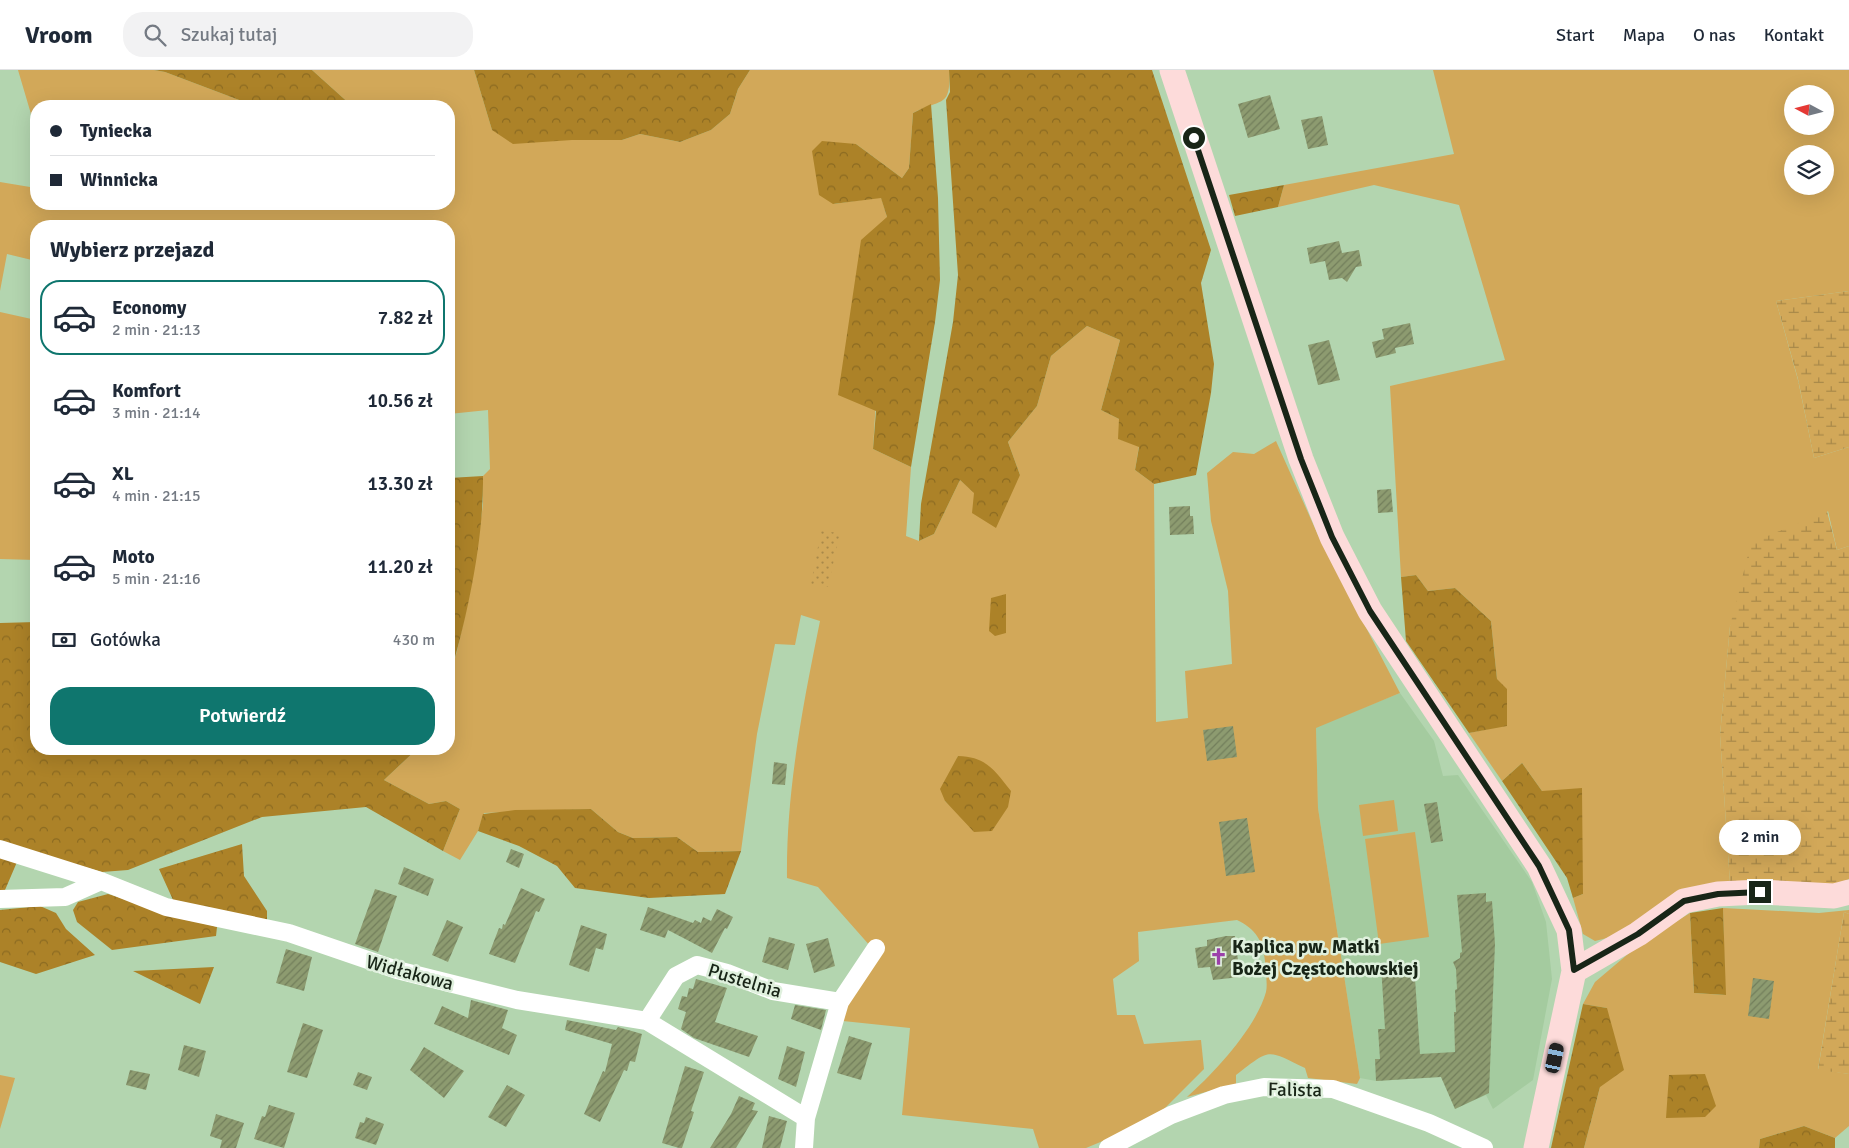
<!DOCTYPE html>
<html lang="pl">
<head>
<meta charset="utf-8">
<style>
	body { margin:0; font-family:Signika,sans-serif; background:#f2f2f3; color:#1f2937; height:100vh; display:flex; flex-direction:column; font-size:19px; white-space:nowrap }
	* { box-sizing:border-box; margin:0 }
	p { font-size:16px; color:#747a83 }
	.icon { flex:none; width:28px; height:28px; fill:none; stroke:currentColor; stroke-width:2; stroke-linecap:round; stroke-linejoin:round }
	.map { position:relative; flex:1; overflow:hidden }
	.drawer { position:absolute; left:30px; top:150px; width:425px; height:535px; display:flex; flex-direction:column; background:#fff; border-radius:20px; box-shadow:0 5px 20px #0002 }
	.drawer>* { flex:none }
	.hud { position:absolute; left:30px; top:30px; width:425px; height:110px; border-radius:20px; box-shadow:0 5px 20px #0002; display:grid; align-content:center; height:110px; padding:0 20px; background:#fff }
	.needle { width:32px; rotate:277deg }
	.controls { position:absolute; left:1784px; top:15px; display:grid; gap:10px }
	.controls a { display:grid; place-items:center; width:50px; height:50px; border-radius:50%; background:#fff; box-shadow:0 5px 20px #0002; font-size:25px }
	.end { position:absolute; width:22px; height:22px; margin:-11px; border:6px solid #182517; background:#fff; box-shadow:0 0 0 2px #fff }
	.from { border-radius:50% }
	.bubble { position:absolute; height:35px; border-radius:18px; background:#fff; box-shadow:0 5px 20px #0002; font-size:16px; font-weight:600; line-height:35px; text-align:center }
	.car { position:absolute; width:15px; height:30px; margin:-15px -8px; border-radius:6px; box-shadow:0 0 4px 1px #0007; background:linear-gradient(#222 24%,#8ab4d8 0 40%,#222 0 76%,#8ab4d8 0 86%,#222 0) }
	.hud b { display:flex; align-items:center; gap:18px; height:48px; font-size:19px }
	.hud b+b { border-top:1px solid #e0e1e3 }
	.hud i { width:12px; height:12px; background:#1f2937 }
	ul { padding:0; list-style:none }
	li { display:flex; align-items:center; gap:15px; height:75px; margin:0 10px 8px; padding:0 10px; border:2px solid transparent; border-radius:20px }
	li div { flex:1 }
	li b { display:block; font-size:19px }
	li em { font-style:normal; font-weight:600 }
	li.on { border-color:#0f766e }
	li>.icon { width:45px; height:45px; stroke-width:1.5 }
	h2 { padding:0 20px; font-size:22px; line-height:60px }
	.pay { display:flex; align-items:center; gap:12px; height:55px; padding:0 20px; font-size:19px }
	.pay p { margin-inline-start:auto }
	.action { display:flex; gap:10px; margin-top:auto; padding:10px 20px }
	.action a { flex:1; height:58px; border-radius:20px; background:#0f766e; color:#fff; font-size:20px; font-weight:600; line-height:58px; text-align:center }
	header { display:flex; align-items:center; gap:30px; box-sizing:border-box; height:70px; padding:0 25px; background:#fff; border-bottom:1px solid #e0e1e3 }
	header strong { font-size:24px }
	nav { display:flex; gap:28px; margin-inline-start:auto; font-size:18px }
	.search { width:350px; height:45px; background:#f2f2f3; display:flex; align-items:center; gap:12px; box-sizing:border-box; padding:0 18px; border-radius:20px; color:#747a83; font-size:19px }
	.map>svg:first-child { display:block }
</style>
</head>
<body>
<header>
<strong>Vroom</strong>
<div class="search"><svg class="icon" aria-label="search" viewBox="0 0 24 24"><circle cx="10" cy="10" r="6"/><path d="M15 15l6 6"/></svg>Szukaj tutaj</div>
<nav><a>Start</a><a>Mapa</a><a>O nas</a><a>Kontakt</a></nav>
</header>
<div class="map">
<svg width="1849" height="1078" viewBox="0 0 1849 1078">
	<defs>
		<pattern id="forest-crowns" width="20" height="18" patternUnits="userSpaceOnUse" patternTransform="scale(1.25)"><rect width="20" height="18" fill="#ac8228"/><path d="M2 6a3 3 0 1 1 6 0M12 15a3 3 0 1 1 6 0" fill="none" stroke="#8b6a21"/></pattern>
		<pattern id="wetland-marsh" width="20" height="14" patternUnits="userSpaceOnUse" patternTransform="scale(1.25)"><rect width="20" height="14" fill="#d2a859"/><path d="M1 5h8M5 5V1M11 12h8M15 12V8" fill="none" stroke="#a98949"/></pattern>
		<pattern id="park-dots" width="8" height="8" patternUnits="userSpaceOnUse" patternTransform="scale(1.25)"><rect width="8" height="8" fill="#d2a859"/><path d="M2 2h.1M6 6h.1" fill="none" stroke="#a98949" stroke-width="1.8" stroke-linecap="round"/></pattern>
		<pattern id="building-hatch" width="6" height="6" patternUnits="userSpaceOnUse" patternTransform="scale(1.25)"><rect width="6" height="6" fill="#8d9b70"/><path d="M-1 1l2-2M0 6l6-6M5 7l2-2" fill="none" stroke="#727e5b"/></pattern>
	</defs>
	<rect width="100%" height="100%" fill="#b3d5af"/>
	<path fill="#a4cb9f" d="M1400 623 1434 671 1443 706 1458 705 1532 812 1546 852 1552 909 1533 1010 1493 1039 1486 1025 1455 1039 1450 1027 1455 1024 1452 1006 1376 1011 1360 1008 1318 738 1316 657Z"/>
	<path fill="#d2a859" fill-rule="evenodd" d="M18 0H154L165 2 255 36H36V45L31 44Z
		M312 0H474L492 60 572 70H622L640 64 680 72 711 60 730 44 738 19 750 0H949C951 38 943 28 913 43L909 98 902 108 856 74 834 134 881 127 887 147 873 379 911 397 906 466 919 471 934 464 960 410 975 423 1020 405 1008 372 1037 336 1051 286 1087 256 1120 270 1101 340 1119 349V369L1139 376 1135 400 1154 414 1156 652 1188 648 1185 601 1232 594 1228 521 1211 451 1207 403 1233 382 1254 384 1276 371 1318 465 1400 623 1316 658 1318 738 1360 1008 1357 1014 1308 1008 1305 998C1266 979 1271 978 1236 1005V1014L1187 1027C1214 1003 1256 958 1266 922 1268 913 1265 900 1265 891 1263 871 1256 859 1237 850L1138 862 1139 891 1113 909 1117 945H1135L1144 974 1201 970 1204 999 1164 1039 1110 1068 1086 1078H1039L1033 1059 902 1045 910 958 843 951 845 939 879 886 818 817 787 808C786 721 803 635 820 551L801 545 795 575 775 574 757 664 741 781 698 782 677 767 633 768 618 762 591 739 484 743 478 761 460 790 443 781 460 739 446 731 429 734 384 710 417 679H449V609L457 581 470 522 483 435V406L490 399 488 340 449 344V156H36V191L7 184 0 221V112L36 118V134H449V36H352ZM958 686 960 745 945 731Z
		M1433 0H1849V221L1776 231 1798 310 1814 388 1849 377V476L1837 480 1828 441 1730 556 1720 665 1730 813 1615 866 1595 871 1583 864 1573 828 1583 824 1542 721 1522 693 1502 711 1469 663 1507 655 1497 609 1491 551 1455 518 1428 521 1416 505 1401 507 1390 316 1505 290 1459 135 1374 115 1278 137 1284 115 1454 84ZM1792 24H1825V56H1792ZM1792 84H1825V116H1792Z
		M0 242 36 250V490L0 489Z
		M1394 730 1398 761 1363 766 1359 735Z
		M1415 762 1429 867 1379 874 1365 769Z
		M1723 838 1819 843 1849 840V844L1844 842 1818 999 1849 1004V1056L1835 1068 1804 1056 1760 1069 1759 1078H1584L1600 1017 1607 938 1583 934 1595 912 1641 873 1690 843 1694 923 1725 925Z
		M0 1005 15 1008 0 1059Z"/>
	<path fill="url(#forest-crowns)" d="M154 0H312L352 36H255L165 2Z
		M474 0H750L738 19 730 44 711 60 680 72 640 64 622 70H572L513 74 492 60Z
		M949 0H1152L1211 180 1201 213 1214 294 1211 323 1196 405 1154 414 1135 400 1139 377 1118 369 1119 349 1101 340 1120 270 1087 256 1051 286 1037 336 1008 372 1020 405 996 458 972 443 974 423 960 410 934 464 919 471 921 434 953 252 958 205 946 30 950 22Z
		M931 34 938 128 940 210 935 252 911 397 873 379 876 341 838 325 861 170 887 147 881 128 833 134 819 125 812 81 822 71 856 74 902 108 909 98 913 43Z
		M1284 115 1278 137 1235 146 1229 125Z
		M483 406C484 470 467 548 449 609V408Z
		M1416 505 1428 521 1455 518 1491 551 1497 609 1507 619V656L1469 663 1406 571 1401 507Z
		M1006 524V563L995 566 989 561 991 528Z
		M36 552V679H417L384 710 429 734 446 731 460 739 443 781 366 737 262 747 128 800 102 802 0 773V553Z
		M958 686C987 687 994 700 1011 721L1008 737 992 761 974 762 945 731 940 719Z
		M1522 693 1542 721 1582 718 1583 824 1573 828 1567 808 1502 711Z
		M591 739 618 762 633 768 677 767 698 782 741 781 725 824 649 828 575 818 557 796 519 776 478 761 483 744 515 740Z
		M242 774 244 806 267 841V853L174 832 159 799Z
		M0 787 17 792 5 820 0 822Z
		M108 824 217 857 216 866 112 880 77 852 73 840 78 832Z
		M40 836 56 843 66 859 95 885 36 904 0 892V840Z
		M1723 838 1726 925 1694 923 1690 843Z
		M214 897 200 934 133 901Z
		M1583 934 1607 938 1624 1000 1600 1017 1584 1078H1551Z
		M1705 1004 1716 1036 1705 1047 1666 1048 1669 1005Z
		M1804 1056 1835 1068V1078H1759L1760 1069Z"/>
	<path fill="url(#wetland-marsh)" d="M1849 221V377L1814 388 1798 309 1776 231Z
		M1827 441 1837 480 1849 476V809L1838 815 1730 813 1720 665 1730 556 1751 473Z
		M1844 842 1849 844V1004L1818 1000Z"/>
	<path fill="url(#park-dots)" d="M821 461 840 463 828 517 811 514Z"/>
	<path fill="url(#building-hatch)" d="M1270 25 1280 59 1248 68 1238 34Z
		M1322 46 1328 75 1308 79 1301 50Z
		M1339 171 1342 183 1359 180 1362 196 1356 197 1347 212 1342 208 1329 210 1325 191 1310 194 1307 178Z
		M1410 253 1414 274 1395 278 1396 283 1376 288 1372 272 1384 269 1382 259Z
		M1329 270 1340 310 1318 315 1308 275Z
		M1391 419 1393 442 1378 443 1377 420Z
		M1190 436V446H1193L1194 464 1170 465 1169 437Z
		M1233 656 1237 687 1207 691 1203 660Z
		M774 692 787 694 785 715 772 714Z
		M1437 732 1443 771 1431 773 1424 734Z
		M1247 748 1255 802 1226 806 1219 752Z
		M511 779 524 784 519 798 506 792Z
		M404 797 434 809 428 826 398 814Z
		M521 818 545 829 539 842 536 841 515 893 489 884 499 858 502 859 503 854 505 855Z
		M375 819 397 826 378 882 355 874Z
		M1486 823V832L1492 831 1495 874 1489 1023 1455 1039 1441 1007 1376 1011 1375 989H1380L1378 959H1385L1381 895 1414 893 1420 984 1455 982 1454 942H1456L1455 920 1457 919 1456 899 1453 892 1460 888V883L1462 882 1457 825Z
		M648 837 693 853 695 850 701 853 703 847 711 851 717 839 733 847 727 859 725 858 712 883 668 860 665 868 640 860Z
		M447 850 463 857 448 892 432 885Z
		M581 855 607 864 603 880 596 878 589 902 569 895Z
		M1226 866H1235L1240 907 1213 910 1210 897 1198 898 1195 878 1207 876V870Z
		M769 867 795 874 788 900 762 892Z
		M828 868 835 896 814 903 806 874Z
		M286 879 312 887 304 921 276 913Z
		M1753 908 1774 911 1769 949 1748 946Z
		M696 909 727 918 715 952 758 966 749 987 694 968 681 959 686 942 678 939 682 926 687 927 689 918 693 919Z
		M471 930 508 940 502 958 517 965 509 985 434 954 442 936 468 948Z
		M795 935 826 940 821 960 791 949Z
		M567 950 616 960 618 957 642 964 635 992 630 991 627 1001 624 1000 600 1052 584 1044 603 1001 605 1002 612 974 565 960Z
		M303 953 323 960 307 1008 287 1002Z
		M849 966 872 973 861 1010 837 1003Z
		M184 975 206 981 199 1007 178 1000Z
		M787 976 805 982 796 1017 778 1009Z
		M424 977 464 1001 444 1028 410 1000Z
		M685 996 704 1002 691 1041 694 1042 682 1078H679L662 1073Z
		M130 1000 150 1004 146 1020 126 1015Z
		M358 1002 372 1007 367 1020 353 1015Z
		M507 1015 525 1025 506 1057 488 1047Z
		M739 1026 755 1033 752 1040 758 1041 736 1078H710L731 1044Z
		M269 1035 295 1043 284 1078 254 1069 262 1046 265 1047Z
		M216 1044 244 1053 236 1078H220L222 1070 210 1066Z
		M769 1046 787 1051 780 1078H762Z
		M366 1047 384 1054 376 1075 355 1068 360 1052 364 1053Z"/>
	<g fill="none" stroke-linecap="round" stroke-linejoin="round">
		<path stroke="#fff" stroke-width="18" d="M0 779 101 811 166 837 289 863 397 900 517 930 647 951 806 1048
			M0 829 65 827 101 811
			M647 951 676 906 697 895 727 903 773 921 840 932
			M804 1078 806 1048 840 932 876 878
			M1108 1078 1171 1045 1224 1025 1264 1017 1333 1019 1429 1053 1484 1078"/>
		<path stroke="#fddbda" stroke-width="25" d="M1172 0 1301 389 1332 467 1370 541 1539 796 1569 860 1574 901 1536 1078
			M1574 901 1638 864 1684 831 1718 824 1760 822 1834 826 1849 822"/>
	</g>
	<g fill="none" stroke-linecap="round" stroke-linejoin="round">
		<path stroke="#182517" stroke-width="6" d="M1194 68 1301 389 1332 467 1370 541 1539 796 1569 860 1574 900 1638 864 1684 831 1718 824 1760 822"/>
	</g>
	<defs>
		<symbol id="church-bare" viewBox="-9 -9 18 18"><path d="M-1.2-6h2.4v3.5h3.3v2.4h-3.3V6h-2.4V-.1h-3.3v-2.4h3.3Z" fill="#9c40aa" stroke="#dff0dd" stroke-width="2.5" paint-order="stroke"/></symbol>
	</defs>
	<g fill-rule="evenodd">
		<use href="#church-bare" x="1206" y="874" width="25" height="25"/>
	</g>
	<g text-anchor="middle" stroke-width="5" stroke-linejoin="round" paint-order="stroke">
		<g font-size="19" font-weight="bold" fill="#182517" stroke="#dff0dd" text-anchor="start">
			<text x="1232" y="883">Kaplica pw. Matki<tspan x="1232" dy="22">Bożej Częstochowskiej</tspan></text>
		</g>
		<g font-size="19" fill="#182517" stroke="#dff0dd">
			<text transform="translate(410 902) rotate(15)" y="7">Widłakowa</text>
			<text transform="translate(745 910) rotate(17)" y="7">Pustelnia</text>
			<text transform="translate(1295 1019) rotate(1)" y="7">Falista</text>
		</g>
	</g>
</svg>
<div class="controls">
<a><svg class="needle" viewBox="-14 -14 28 28"><path d="M0-13l5 13h-10z" fill="#e53935"/><path d="M0 13l5-13h-10z" fill="#747a83"/></svg></a>
<a><svg class="icon" aria-label="layers" viewBox="0 0 24 24"><path d="M12 4l9 5-9 5-9-5zM3 14l9 5 9-5"/></svg></a>
</div>
<i class="end from" style="left:1194px;top:68px"></i>
<i class="end" style="left:1760px;top:822px"></i>
<div class="bubble" style="left:1719px;top:750px;width:82px">2 min</div>
<i class="car" style="left:1555px;top:988px;rotate:12deg"></i>
<div class="hud">
<b><i class="from"></i>Tyniecka</b>
<b><i></i>Winnicka</b>
</div>
<section class="drawer">
<h2>Wybierz przejazd</h2>
<ul>
<li class="on"><svg class="icon" aria-label="car" viewBox="0 0 24 24"><path d="M5 17H2v-5l4-1 3-4h7l3 4 3 1v5h-3M9 17h6M6 11h13"/><circle cx="7" cy="17" r="2"/><circle cx="17" cy="17" r="2"/></svg><div><b>Economy</b><p>2 min · 21:13</p></div><em>7.82 zł</em></li>
<li><svg class="icon" aria-label="car" viewBox="0 0 24 24"><path d="M5 17H2v-5l4-1 3-4h7l3 4 3 1v5h-3M9 17h6M6 11h13"/><circle cx="7" cy="17" r="2"/><circle cx="17" cy="17" r="2"/></svg><div><b>Komfort</b><p>3 min · 21:14</p></div><em>10.56 zł</em></li>
<li><svg class="icon" aria-label="car" viewBox="0 0 24 24"><path d="M5 17H2v-5l4-1 3-4h7l3 4 3 1v5h-3M9 17h6M6 11h13"/><circle cx="7" cy="17" r="2"/><circle cx="17" cy="17" r="2"/></svg><div><b>XL</b><p>4 min · 21:15</p></div><em>13.30 zł</em></li>
<li><svg class="icon" aria-label="car" viewBox="0 0 24 24"><path d="M5 17H2v-5l4-1 3-4h7l3 4 3 1v5h-3M9 17h6M6 11h13"/><circle cx="7" cy="17" r="2"/><circle cx="17" cy="17" r="2"/></svg><div><b>Moto</b><p>5 min · 21:16</p></div><em>11.20 zł</em></li>
</ul>
<div class="pay"><svg class="icon" aria-label="cash" viewBox="0 0 24 24"><path d="M3 7h18v10H3z"/><circle cx="12" cy="12" r="2"/></svg>Gotówka<p>430 m</p></div>
<div class="action"><a>Potwierdź</a></div>
</section>
</div>
</body>
</html>
